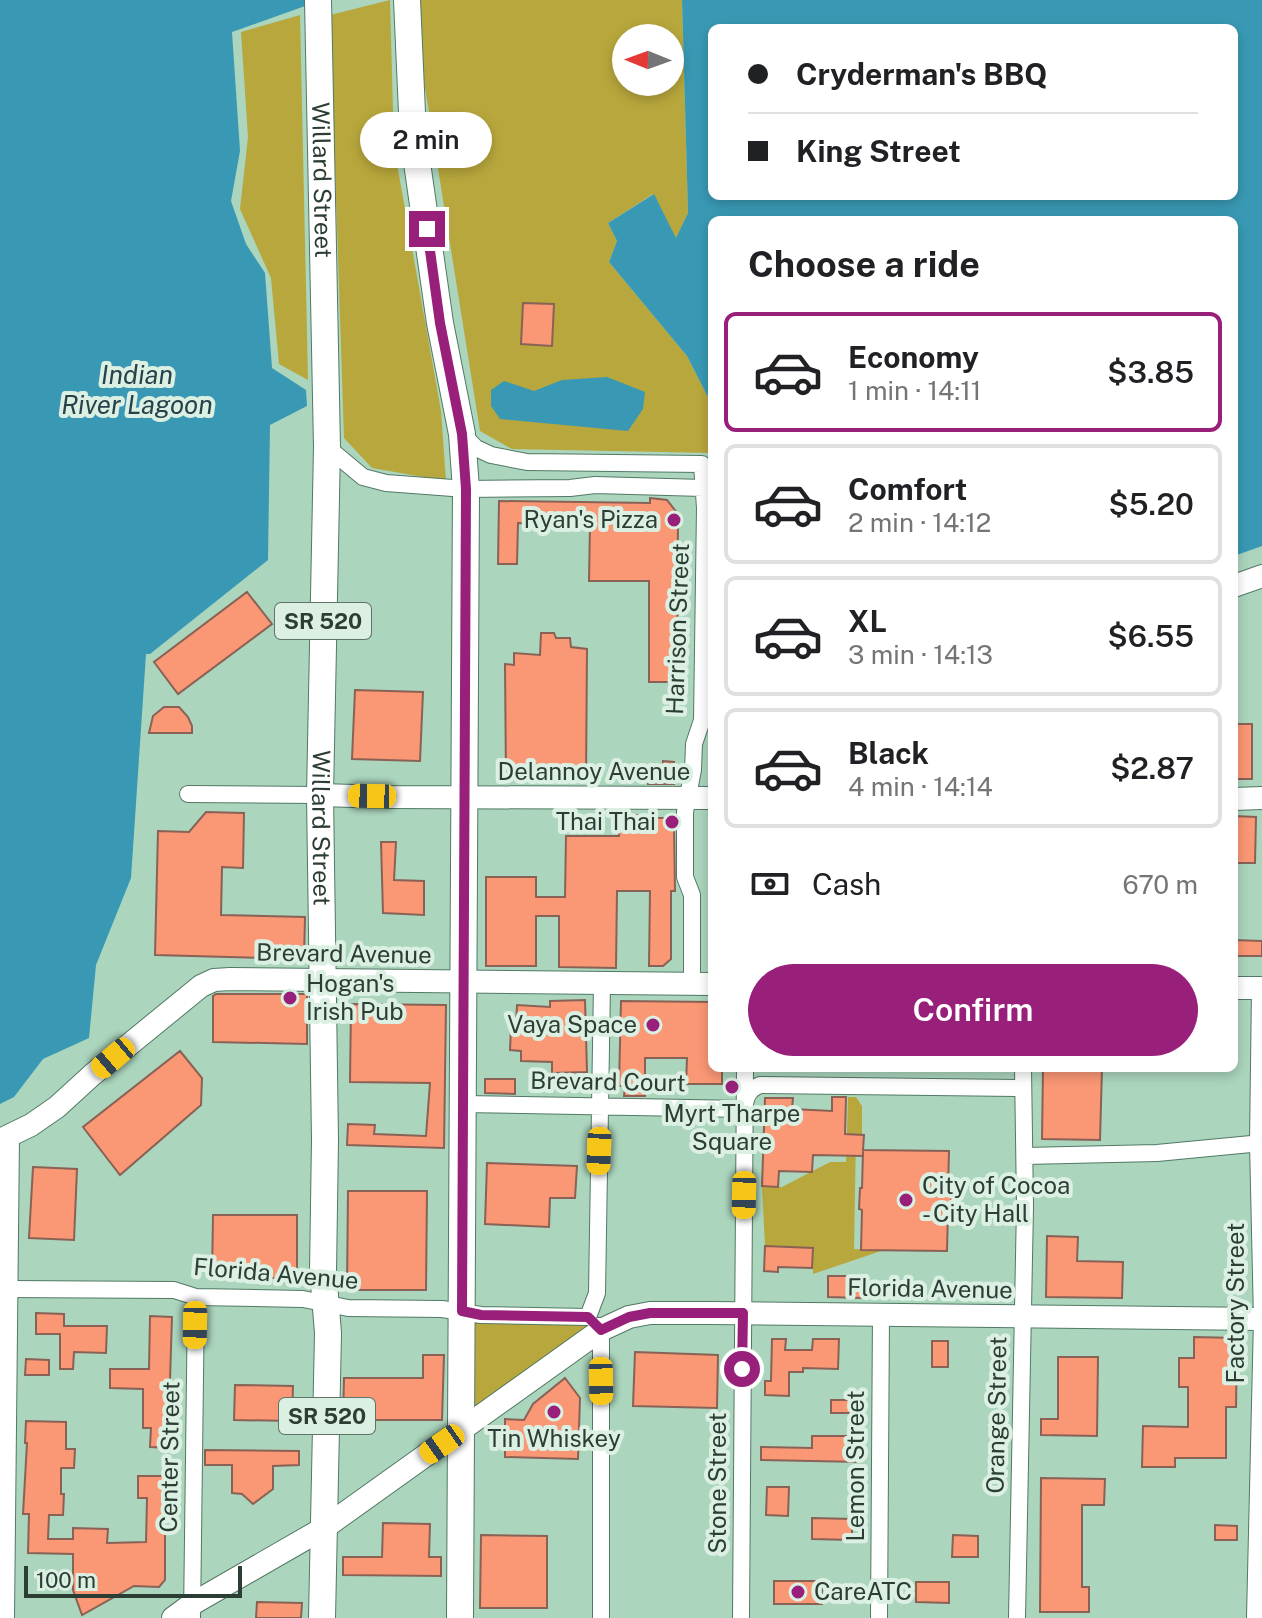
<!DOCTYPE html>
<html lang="en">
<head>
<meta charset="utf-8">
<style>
	body { margin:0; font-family:"Public Sans",sans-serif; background:#f6f6f6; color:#202124; height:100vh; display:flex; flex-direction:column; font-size:30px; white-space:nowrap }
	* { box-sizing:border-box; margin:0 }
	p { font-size:26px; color:#757577 }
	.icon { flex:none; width:44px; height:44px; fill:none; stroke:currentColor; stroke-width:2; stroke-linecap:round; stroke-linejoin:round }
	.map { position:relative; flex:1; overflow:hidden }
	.drawer { position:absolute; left:708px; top:216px; width:530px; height:856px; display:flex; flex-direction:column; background:#fff; border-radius:12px; box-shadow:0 4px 12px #0003 }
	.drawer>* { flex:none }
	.hud { position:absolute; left:708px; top:24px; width:530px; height:176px; border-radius:12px; box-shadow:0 4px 12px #0003; display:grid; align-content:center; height:176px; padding:0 40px; background:#fff }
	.needle { width:52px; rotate:271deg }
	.fabs { position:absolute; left:612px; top:24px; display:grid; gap:16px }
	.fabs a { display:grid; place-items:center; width:72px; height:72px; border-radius:50%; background:#fff; box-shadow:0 4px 12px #0003; font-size:40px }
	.scale { position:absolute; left:24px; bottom:20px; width:218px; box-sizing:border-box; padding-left:8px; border:4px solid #2c3d33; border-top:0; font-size:22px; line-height:28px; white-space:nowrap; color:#2c3d33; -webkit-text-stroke:6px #dbf0e3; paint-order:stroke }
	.end { position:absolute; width:36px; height:36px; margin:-18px; border:10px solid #98207b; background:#fff; box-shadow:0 0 0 4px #fff }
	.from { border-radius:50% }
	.bubble { position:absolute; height:56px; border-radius:28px; background:#fff; box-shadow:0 4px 12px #0003; font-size:26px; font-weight:600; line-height:56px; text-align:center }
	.car { position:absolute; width:24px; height:48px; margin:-24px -12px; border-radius:10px; box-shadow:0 0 6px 2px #0007; background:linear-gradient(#f5c518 24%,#345 0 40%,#f5c518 0 76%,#345 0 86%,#f5c518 0) }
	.hud b { display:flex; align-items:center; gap:28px; height:76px; font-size:30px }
	.hud b+b { border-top:2px solid #e0e0e0 }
	.hud i { width:20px; height:20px; background:#202124 }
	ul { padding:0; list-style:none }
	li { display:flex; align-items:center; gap:24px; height:120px; margin:0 16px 12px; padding:0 24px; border:4px solid #e0e0e0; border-radius:12px }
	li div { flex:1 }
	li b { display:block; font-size:30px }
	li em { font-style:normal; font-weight:600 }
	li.current { border-color:#98207b }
	li>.icon { width:72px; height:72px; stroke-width:1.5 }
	h2 { padding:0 40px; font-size:36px; line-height:96px }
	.pay { display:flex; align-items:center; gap:20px; height:88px; padding:0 40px; font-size:30px }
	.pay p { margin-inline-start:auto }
	.cta { display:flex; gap:16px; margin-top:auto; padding:16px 40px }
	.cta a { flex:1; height:92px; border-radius:48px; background:#98207b; color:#fff; font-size:32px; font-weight:600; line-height:92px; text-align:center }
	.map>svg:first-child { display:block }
</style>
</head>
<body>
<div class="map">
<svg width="1262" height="1618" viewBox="0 0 1262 1618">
	<rect width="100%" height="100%" fill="#abd5bd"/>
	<path fill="#b8a73c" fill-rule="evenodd" d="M390 0 394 147 441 411 446 481 372 468 344 438 330 15Z
		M411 0H682L688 213 676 239 653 194 608 223 617 241 609 262 687 356 712 405V453L512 449 480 431ZM626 38H670V82H626Z
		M300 15 308 380 279 364 271 278 240 209 248 137 241 32Z
		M848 1097H856L862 1106V1135H856L854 1249 884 1250 813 1274V1248L765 1246 762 1186 782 1187 830 1162H846Z
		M470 1321 584 1325 589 1328 470 1413Z"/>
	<path fill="#3999b4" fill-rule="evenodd" d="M0 0H322L232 32 240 151 231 201 246 244 265 273 272 368 306 390 307 406 270 425 268 560 150 654H146L131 878 96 965 89 1038 43 1059 14 1097 0 1104Z
		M682 0H1262V546L1234 556V220H712V405L687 356 609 262 617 241 608 223 654 194 676 238 688 213ZM712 28H1234V196H712Z
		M607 377 645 392 643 409 628 431 500 419 491 406V390L504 381 534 391 562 380Z"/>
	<path fill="#fa9775" stroke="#896255" stroke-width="2" d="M523 303 554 304 552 346 521 344Z
		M650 498 667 500 678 514 677 682H649V581H589L590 524 518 523 517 564H498L499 501 650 503Z
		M247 592 272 624 178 694 154 662Z
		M541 633H554L556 638H570L571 647 587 649 586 780H506L505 664 514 665V653L540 655Z
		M355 690 423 692 420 761 352 759Z
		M164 707H179L188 717 192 726V733H149L153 716Z
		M1234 724H1252V779H1234Z
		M663 761 674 762V784H648V769H663Z
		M206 812 244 813 243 868 222 867 221 915 305 917 304 959 155 955 158 831 189 832Z
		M619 815H644V818H670L674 822 675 891H671V959L663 966H649L650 891H617L616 968 559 967V916H536V966H486V877H536V897H565L566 836H619Z
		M1234 816 1256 817 1255 863H1234Z
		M381 842H396L394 880 424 881V915L383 913Z
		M1234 940 1262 941V956H1234Z
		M216 994H307V1044L213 1042V996Z
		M585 1000 587 1072 552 1073V1062L521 1061V1051L510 1050 511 1027H516L517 1005 550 1007V1001Z
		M621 1001 712 1002V1068H722V1084H686L687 1058H645V1096H624L625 1086H619Z
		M351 1004 446 1005 444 1148 347 1145 348 1124 375 1125 374 1134 426 1136 430 1083 350 1082Z
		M180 1051 202 1078 201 1105 120 1175 83 1127Z
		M1043 1068H1102L1100 1140 1042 1139Z
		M485 1079H515V1094L485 1093Z
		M832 1097H846L845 1134 864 1135 863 1150 949 1151 948 1190H952L951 1209 948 1210 947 1251 861 1250 862 1210 859 1209 860 1188H862L863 1151V1156L813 1155 812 1172 779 1171 778 1187 762 1186 765 1098H793L792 1109 832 1111Z
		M487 1163 577 1166 575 1198H550L549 1227 485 1224Z
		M33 1167 77 1169 74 1240 29 1238Z
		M348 1191H427L426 1290H347Z
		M213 1215H297V1278H212Z
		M1047 1236 1078 1237 1077 1261 1123 1262 1122 1298 1046 1297Z
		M765 1246 813 1248 812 1268 778 1267V1272L764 1271Z
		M828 1276H863V1298L828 1297Z
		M36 1313 64 1314V1326H107L106 1353 74 1352 73 1369H60V1334H36Z
		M150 1316 172 1317 169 1411H173L172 1448 150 1447 151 1428H143V1389L110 1388V1369H149Z
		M1194 1337 1237 1338 1236 1407H1226V1458H1175V1467H1142L1143 1426 1188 1427V1387H1179V1358H1194Z
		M772 1339H786L785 1350H812L813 1339H839L838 1369 803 1368V1372H789V1396L765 1395V1381H771Z
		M932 1341H948V1367H932Z
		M635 1352 718 1355 717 1408 633 1406Z
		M423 1355H444L442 1420H343L344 1378H423Z
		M1058 1357H1098L1097 1436 1041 1435V1419H1058Z
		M26 1359 49 1360V1375H25Z
		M565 1378 580 1398 578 1459 505 1457V1419L524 1420 533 1404Z
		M235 1385 293 1386 292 1421 234 1420Z
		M831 1400H861V1413H831Z
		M26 1421 66 1422V1449H75L74 1468H61V1494H64L63 1515H49L48 1539H73V1528L108 1529 107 1543 146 1542 147 1498H138V1476H169L168 1498H165V1580L159 1587 134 1586 82 1615 73 1590V1554L28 1553 29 1514H23L27 1443H25Z
		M812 1436H861V1462L761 1460V1447L812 1448Z
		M205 1450 299 1451V1465L273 1466V1489L253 1504 242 1494 232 1493V1465H205Z
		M1041 1478 1105 1479 1104 1505H1082V1587H1089V1612H1040Z
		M767 1487H789L788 1516 766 1515Z
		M812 1518 852 1519V1540L812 1539Z
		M383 1523 430 1524 429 1557H441V1576L343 1575V1557H382Z
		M1215 1525 1237 1526V1540H1215Z
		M481 1535 547 1536V1608H480Z
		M953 1535 978 1536V1557H952Z
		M774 1581H822V1604H774Z
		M916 1582H949V1603L916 1602Z
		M257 1602 302 1603 301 1618H256Z"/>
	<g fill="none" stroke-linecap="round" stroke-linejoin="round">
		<defs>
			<path id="street" d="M462 434 476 448 491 455 527 462 702 464 705 508 702 720 694 744 693 770 685 812V877L692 895V984
				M327 447 363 477 386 483 466 489 570 488 595 485 704 488
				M188 794 320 795
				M463 1104 744 1109
				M745 1104C747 1093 751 1089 760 1085L1023 1088
				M1025 1156 1157 1153 1262 1143
				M7 1289 174 1290 196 1297 303 1299 348 1308 442 1309 481 1315 588 1317
				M588 1317 597 1293 602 984
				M598 1326 601 1330V1618
				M192 1618 196 1297
				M741 1618 745 1068
				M879 1618 881 1314
				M1017 1618 1025 1206 1023 1068
				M1255 1618 1262 1319 1258 1143 1260 988"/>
			<path id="secondary" d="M1234 586 1262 576
				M320 795 388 797 712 798
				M1234 799 1262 798
				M1234 988H1262
				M0 1140 31 1125 57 1107 92 1075 201 986 214 980 230 979 712 984
				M3 1618 8 1136
				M173 1618 192 1604 324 1528 601 1330 629 1317 650 1313H710L1262 1319"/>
			<g id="primary">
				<path id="s1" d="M318 0 327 447 320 795 325 1140 323 1271 328 1333 322 1618"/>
				<path d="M407 0 413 135 440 323 462 434 466 489 460 1618"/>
			</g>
		</defs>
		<use href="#street" stroke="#527964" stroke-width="18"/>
		<use href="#secondary" stroke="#527964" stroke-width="24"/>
		<use href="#primary" stroke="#527964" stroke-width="28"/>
		<use href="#street" stroke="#fff" stroke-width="16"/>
		<use href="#secondary" stroke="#fff" stroke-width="22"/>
		<use href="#primary" stroke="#fff" stroke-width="26"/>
	</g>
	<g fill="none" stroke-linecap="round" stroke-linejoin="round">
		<path stroke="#98207b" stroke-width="10" d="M427 229 440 323 462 434 466 489 462 1311 481 1315 588 1317 601 1330 629 1317 650 1313H743L742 1369"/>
	</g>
	<g fill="#98207b" stroke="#dbf0e3" stroke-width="3">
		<circle cx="674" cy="520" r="8"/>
		<circle cx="672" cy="822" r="8"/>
		<circle cx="290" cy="998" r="8"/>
		<circle cx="653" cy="1025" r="8"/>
		<circle cx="732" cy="1087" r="8"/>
		<circle cx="906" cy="1200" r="8"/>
		<circle cx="554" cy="1412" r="8"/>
		<circle cx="798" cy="1592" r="8"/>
	</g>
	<g text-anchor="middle" stroke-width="8" stroke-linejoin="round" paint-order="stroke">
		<g fill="#dbf0e3" stroke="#607368" stroke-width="2">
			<rect x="275" y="603" width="96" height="36" rx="6"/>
			<rect x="279" y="1398" width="96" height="36" rx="6"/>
		</g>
		<g font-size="22" font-weight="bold" fill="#2c3d33">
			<text x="323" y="629">SR 520</text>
			<text x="327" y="1424">SR 520</text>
		</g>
		<g font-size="24" fill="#2c3d33" stroke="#dbf0e3">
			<text dy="8" stroke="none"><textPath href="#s1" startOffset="180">Willard Street</textPath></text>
			<text transform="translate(678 629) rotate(-88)" y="8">Harrison Street</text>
			<text x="594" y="780">Delannoy Avenue</text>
			<text dy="8" stroke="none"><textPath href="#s1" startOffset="828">Willard Street</textPath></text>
			<text transform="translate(344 954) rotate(1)" y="8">Brevard Avenue</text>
			<text transform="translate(608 1082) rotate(1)" y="8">Brevard Court</text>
			<text transform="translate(276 1274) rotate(5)" y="8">Florida Avenue</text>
			<text transform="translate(930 1289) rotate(1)" y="8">Florida Avenue</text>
			<text transform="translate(1236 1303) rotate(-90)" y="8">Factory Street</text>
			<text transform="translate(997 1415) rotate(-89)" y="8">Orange Street</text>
			<text transform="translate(170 1457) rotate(-89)" y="8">Center Street</text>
			<text transform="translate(856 1466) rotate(-90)" y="8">Lemon Street</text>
			<text transform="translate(718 1483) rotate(-90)" y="8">Stone Street</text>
		</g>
		<g font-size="24" fill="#2c3d33" stroke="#dbf0e3" text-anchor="end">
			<text x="658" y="528">Ryan's Pizza</text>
			<text x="656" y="830">Thai Thai</text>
			<text x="306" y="992" text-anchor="start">Hogan's<tspan x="306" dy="28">Irish Pub</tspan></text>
			<text x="637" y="1033">Vaya Space</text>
			<text x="732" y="1122" text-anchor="middle">Myrt Tharpe<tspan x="732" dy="28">Square</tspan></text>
			<text x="922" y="1194" text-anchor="start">City of Cocoa<tspan x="922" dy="28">- City Hall</tspan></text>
			<text x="554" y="1447" text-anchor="middle">Tin Whiskey</text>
			<text x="814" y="1600" text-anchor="start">CareATC</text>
		</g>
		<g font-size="26" font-style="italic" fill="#25424b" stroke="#dbf0e3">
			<text x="137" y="384">Indian<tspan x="137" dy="30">River Lagoon</tspan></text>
		</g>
	</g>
</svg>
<div class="fabs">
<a><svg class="needle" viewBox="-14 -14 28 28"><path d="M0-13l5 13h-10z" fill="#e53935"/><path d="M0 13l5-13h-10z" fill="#757577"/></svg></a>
</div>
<div class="scale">100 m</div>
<i class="end from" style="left:742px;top:1369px"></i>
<i class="end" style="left:427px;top:229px"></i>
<div class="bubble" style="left:360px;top:112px;width:132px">2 min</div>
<i class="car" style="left:372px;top:796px;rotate:271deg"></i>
<i class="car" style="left:113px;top:1058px;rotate:230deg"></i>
<i class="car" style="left:599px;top:1151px;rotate:182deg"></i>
<i class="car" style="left:744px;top:1195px;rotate:181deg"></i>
<i class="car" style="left:195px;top:1325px;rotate:181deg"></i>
<i class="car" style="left:601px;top:1381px;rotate:179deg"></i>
<i class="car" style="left:442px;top:1444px;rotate:235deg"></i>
<div class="hud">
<b><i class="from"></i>Cryderman's BBQ</b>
<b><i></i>King Street</b>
</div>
<section class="drawer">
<h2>Choose a ride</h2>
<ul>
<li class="current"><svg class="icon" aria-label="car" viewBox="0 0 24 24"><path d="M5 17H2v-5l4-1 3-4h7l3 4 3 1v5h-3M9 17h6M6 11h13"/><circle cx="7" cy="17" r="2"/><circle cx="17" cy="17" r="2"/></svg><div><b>Economy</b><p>1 min · 14:11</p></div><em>$3.85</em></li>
<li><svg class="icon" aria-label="car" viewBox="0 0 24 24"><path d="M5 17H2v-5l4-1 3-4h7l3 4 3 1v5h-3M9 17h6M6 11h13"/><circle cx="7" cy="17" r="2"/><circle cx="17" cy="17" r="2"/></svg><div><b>Comfort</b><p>2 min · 14:12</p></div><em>$5.20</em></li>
<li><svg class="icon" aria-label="car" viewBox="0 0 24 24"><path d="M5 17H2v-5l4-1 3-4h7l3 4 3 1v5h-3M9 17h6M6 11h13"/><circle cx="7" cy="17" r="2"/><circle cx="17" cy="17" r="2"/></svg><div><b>XL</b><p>3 min · 14:13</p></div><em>$6.55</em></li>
<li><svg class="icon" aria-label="car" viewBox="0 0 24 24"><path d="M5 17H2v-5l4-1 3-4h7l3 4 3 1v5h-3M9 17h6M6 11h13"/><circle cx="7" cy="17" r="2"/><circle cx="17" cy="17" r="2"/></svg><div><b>Black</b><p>4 min · 14:14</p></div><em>$2.87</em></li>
</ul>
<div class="pay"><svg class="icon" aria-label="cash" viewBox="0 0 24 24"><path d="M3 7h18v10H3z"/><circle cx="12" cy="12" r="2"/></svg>Cash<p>670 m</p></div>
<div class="cta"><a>Confirm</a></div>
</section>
</div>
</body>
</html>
